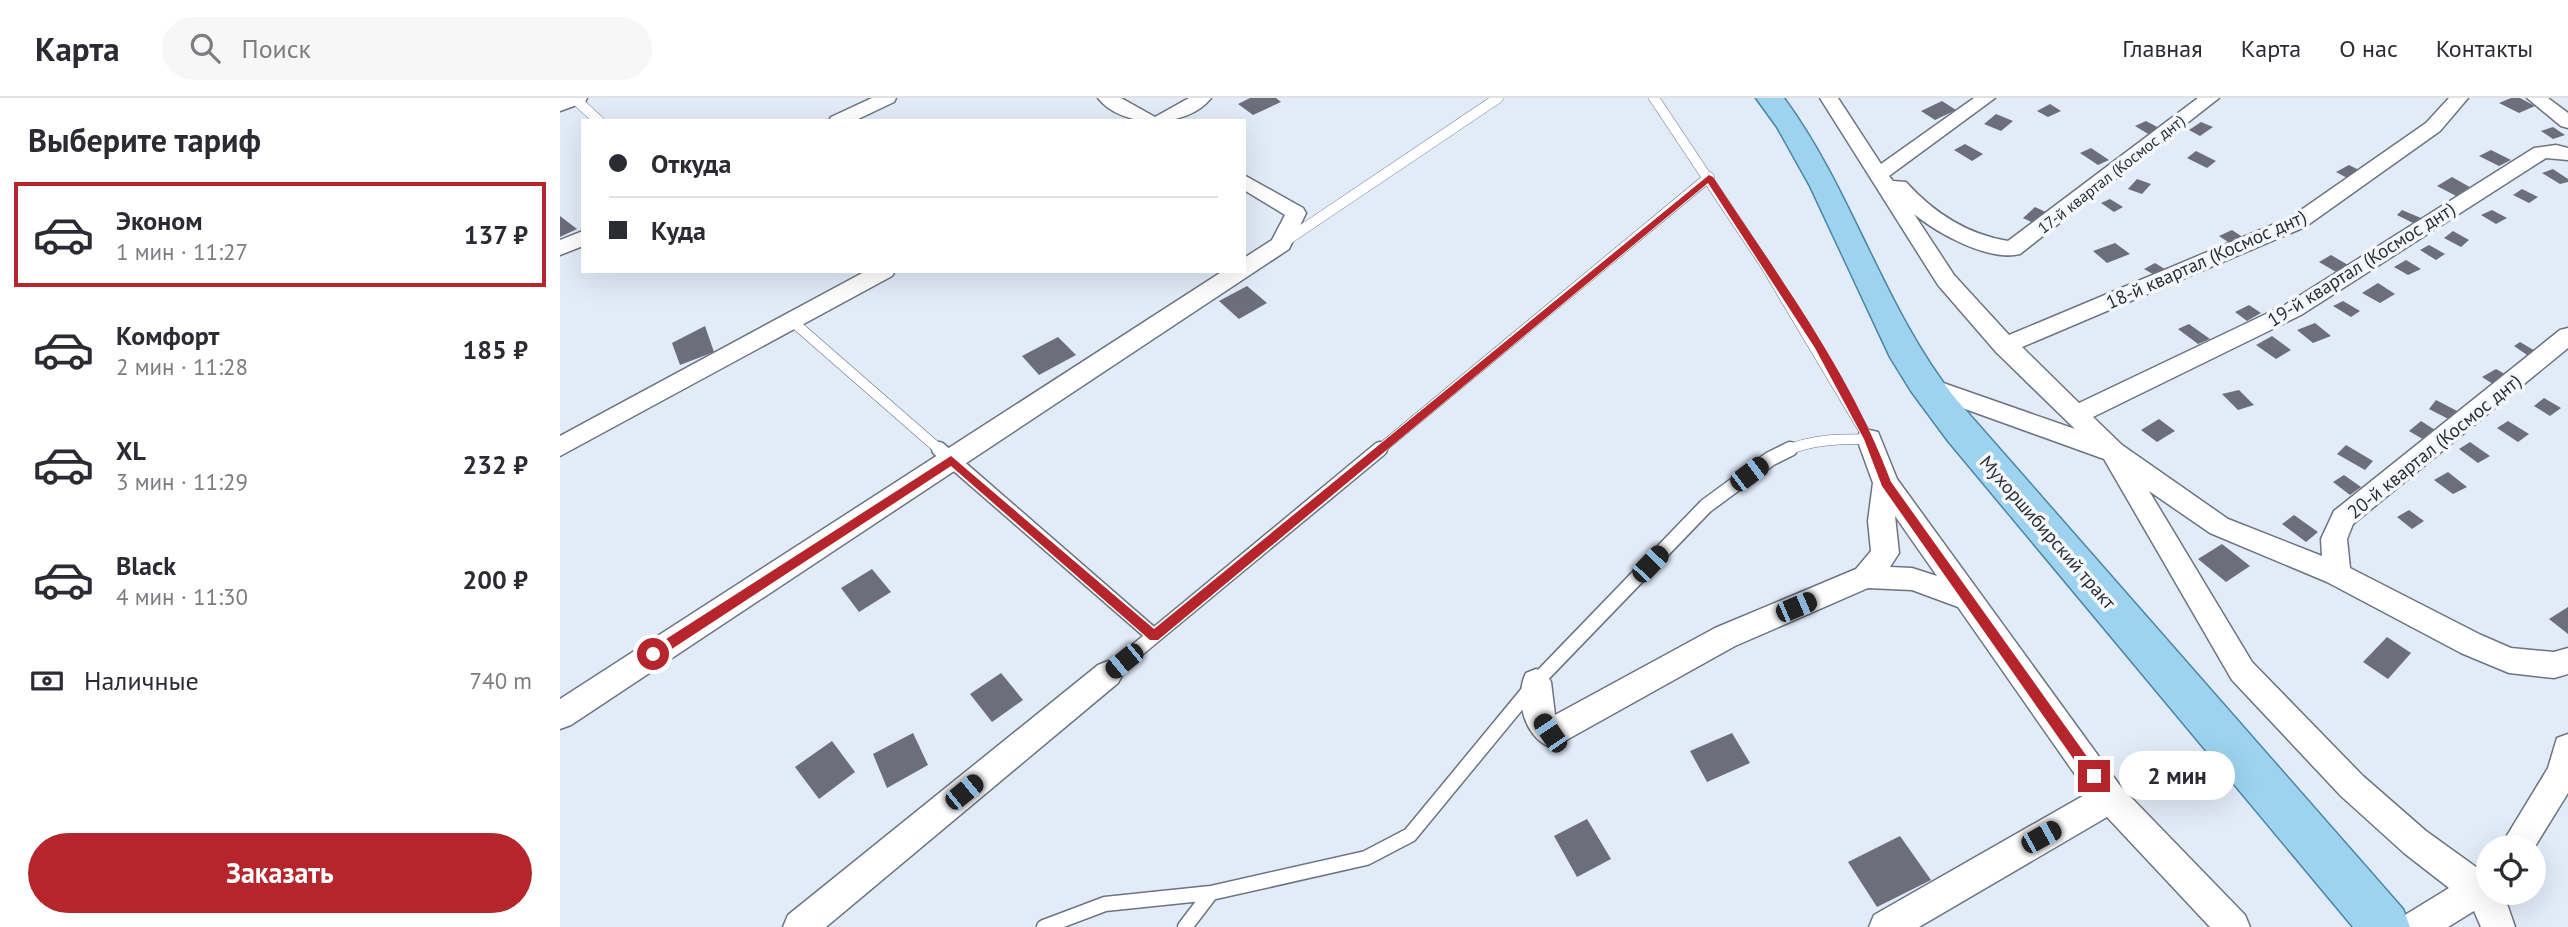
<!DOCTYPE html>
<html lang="ru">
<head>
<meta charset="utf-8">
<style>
	body { margin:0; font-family:"PT Sans",sans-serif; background:#f7f7f7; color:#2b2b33; height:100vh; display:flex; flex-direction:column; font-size:26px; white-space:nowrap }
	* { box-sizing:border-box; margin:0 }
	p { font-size:23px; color:#7c7c81 }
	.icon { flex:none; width:38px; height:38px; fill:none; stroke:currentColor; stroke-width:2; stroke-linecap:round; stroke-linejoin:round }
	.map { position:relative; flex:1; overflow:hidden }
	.panel { display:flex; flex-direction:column; background:#fff; width:560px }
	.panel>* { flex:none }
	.top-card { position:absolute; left:21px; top:21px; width:665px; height:154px; border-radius:0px; box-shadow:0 7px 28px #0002; display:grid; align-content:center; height:154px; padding:0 28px; background:#fff }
	.controls { position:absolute; left:1916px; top:737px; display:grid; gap:14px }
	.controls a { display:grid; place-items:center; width:70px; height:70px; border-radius:50%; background:#fff; box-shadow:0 7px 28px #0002; font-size:35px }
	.end { position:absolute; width:32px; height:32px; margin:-16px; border:9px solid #b5252b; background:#fff; box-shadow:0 0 0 4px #fff }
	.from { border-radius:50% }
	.bubble { position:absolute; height:49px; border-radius:24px; background:#fff; box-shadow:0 7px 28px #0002; font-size:23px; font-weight:800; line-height:49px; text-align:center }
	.car { position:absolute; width:21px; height:42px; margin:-21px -10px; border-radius:9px; box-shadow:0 0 5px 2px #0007; background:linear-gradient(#222 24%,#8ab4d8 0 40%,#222 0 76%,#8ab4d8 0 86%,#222 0) }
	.top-card b { display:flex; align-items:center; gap:24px; height:66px; font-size:26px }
	.top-card b+b { border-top:2px solid #e1e1e2 }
	.top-card i { width:18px; height:18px; background:#2b2b33 }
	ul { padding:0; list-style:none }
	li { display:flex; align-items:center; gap:21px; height:105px; margin:0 14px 10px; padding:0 14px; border:4px solid transparent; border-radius:0px }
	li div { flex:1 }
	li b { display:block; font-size:26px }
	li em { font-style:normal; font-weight:800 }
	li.current { border-color:#b5252b }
	li>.icon { width:63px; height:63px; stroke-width:1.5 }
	h2 { padding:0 28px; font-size:32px; line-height:84px }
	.pay { display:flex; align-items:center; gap:18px; height:77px; padding:0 28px; font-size:26px }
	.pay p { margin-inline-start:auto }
	.cta { display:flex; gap:14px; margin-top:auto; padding:14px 28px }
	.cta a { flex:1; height:80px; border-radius:42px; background:#b5252b; color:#fff; font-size:28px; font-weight:800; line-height:80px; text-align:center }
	header { display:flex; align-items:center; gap:42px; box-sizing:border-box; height:98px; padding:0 35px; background:#fff; border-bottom:2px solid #e1e1e2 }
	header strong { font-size:33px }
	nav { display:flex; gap:38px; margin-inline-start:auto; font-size:24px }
	.search { width:490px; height:63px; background:#f7f7f7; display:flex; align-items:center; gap:18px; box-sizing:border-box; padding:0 24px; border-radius:38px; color:#7c7c81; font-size:26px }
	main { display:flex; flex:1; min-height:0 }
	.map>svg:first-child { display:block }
</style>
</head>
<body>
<header>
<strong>Карта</strong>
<div class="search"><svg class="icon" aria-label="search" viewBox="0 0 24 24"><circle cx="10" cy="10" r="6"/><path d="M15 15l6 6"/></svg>Поиск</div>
<nav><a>Главная</a><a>Карта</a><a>О нас</a><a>Контакты</a></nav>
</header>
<main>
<section class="panel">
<h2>Выберите тариф</h2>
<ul>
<li class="current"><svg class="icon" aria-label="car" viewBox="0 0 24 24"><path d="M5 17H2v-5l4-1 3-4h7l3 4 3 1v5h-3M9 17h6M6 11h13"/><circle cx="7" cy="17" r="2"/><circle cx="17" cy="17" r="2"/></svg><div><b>Эконом</b><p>1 мин · 11:27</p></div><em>137 ₽</em></li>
<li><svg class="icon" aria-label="car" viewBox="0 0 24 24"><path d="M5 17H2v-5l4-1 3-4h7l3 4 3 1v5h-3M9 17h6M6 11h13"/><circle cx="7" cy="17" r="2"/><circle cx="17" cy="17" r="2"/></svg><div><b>Комфорт</b><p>2 мин · 11:28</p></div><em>185 ₽</em></li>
<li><svg class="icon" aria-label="car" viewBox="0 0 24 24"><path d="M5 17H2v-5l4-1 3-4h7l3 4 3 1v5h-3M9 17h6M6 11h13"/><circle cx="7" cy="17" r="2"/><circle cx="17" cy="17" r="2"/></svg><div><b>XL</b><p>3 мин · 11:29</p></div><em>232 ₽</em></li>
<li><svg class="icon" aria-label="car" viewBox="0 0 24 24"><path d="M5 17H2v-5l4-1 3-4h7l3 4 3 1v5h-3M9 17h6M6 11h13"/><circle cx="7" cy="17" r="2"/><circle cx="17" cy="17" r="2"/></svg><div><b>Black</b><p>4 мин · 11:30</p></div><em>200 ₽</em></li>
</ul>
<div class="pay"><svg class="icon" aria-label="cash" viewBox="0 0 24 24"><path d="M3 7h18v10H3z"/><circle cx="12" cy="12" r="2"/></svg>Наличные<p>740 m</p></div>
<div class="cta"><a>Заказать</a></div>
</section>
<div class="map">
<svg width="2008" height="829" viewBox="0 0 2008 829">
	<rect width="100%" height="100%" fill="#e2ebf8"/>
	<path fill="#6d6e7b" d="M690 0H716L721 4 693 17 678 6Z
		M1951 0H1960L1975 8 1959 15 1939 5Z
		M1382 3 1396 12 1375 22 1361 13Z
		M1490 6 1501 13 1488 19 1477 13Z
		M1436 16 1453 23 1441 33 1424 26Z
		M1586 23 1601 31 1590 37 1575 28Z
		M1641 24 1653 29 1640 38 1629 32Z
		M1993 29 2005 37 1993 41 1981 33Z
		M1405 46 1423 56 1412 63 1394 52Z
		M1531 50 1549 62 1538 67 1520 55Z
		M1931 52 1951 62 1939 68 1919 58Z
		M1636 53 1656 63 1647 70 1627 60Z
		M1789 67 1803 74 1791 82 1776 74Z
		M1993 71 2008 81V84L2000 86 1982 75Z
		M1892 79 1915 92 1900 100 1877 88Z
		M1577 81 1591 86 1582 96 1568 91Z
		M1962 91 1978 99 1969 105 1953 97Z
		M1550 101 1563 109 1554 114 1541 105Z
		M1475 109 1492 117 1480 128 1463 120Z
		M1842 112 1861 120 1855 126 1837 117Z
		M1932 112 1947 120 1936 126 1921 117Z
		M0 118 17 131 0 139Z
		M1672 132 1684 140 1671 146 1659 138Z
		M1893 133 1909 142 1901 149 1884 140Z
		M1555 145 1570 156 1547 165 1533 153Z
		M1869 147 1885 156 1876 162 1860 152Z
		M1771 157 1788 167 1776 174 1759 164Z
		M1846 162 1861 171 1848 177 1834 169Z
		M1595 165 1608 173 1598 179 1584 171Z
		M1818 185 1835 196 1820 205 1802 195Z
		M687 188 707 205 679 221 659 203Z
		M1783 203 1800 213 1791 219 1773 208Z
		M1689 207 1701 215 1687 223 1675 214Z
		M1755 225 1771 238 1753 245 1737 232Z
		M1629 226 1650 241 1638 246 1618 231Z
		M145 228 154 254 120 267 112 245Z
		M1712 238 1731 252 1716 261 1696 247Z
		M498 239 516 257 479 277 462 258Z
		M1960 244 1977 254 1970 259 1954 248Z
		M1936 271 1950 279 1936 288 1922 279Z
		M1679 292 1694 307 1678 312 1662 296Z
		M1984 300 2001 310 1990 318 1974 308Z
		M1876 302 1903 316 1896 325 1869 311Z
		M1599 321 1615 333 1597 344 1581 332Z
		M1861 323 1883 337 1871 346 1849 333Z
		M1948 323 1969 336 1958 344 1937 330Z
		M1910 344 1930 358 1918 365 1899 351Z
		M1786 347 1813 363 1805 372 1777 356Z
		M1888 374 1907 389 1893 396 1874 382Z
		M1784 377 1801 389 1790 397 1773 384Z
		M1849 412 1864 423 1852 431 1837 419Z
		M1734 417 1758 434 1746 444 1722 426Z
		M1662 446 1690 468 1666 484 1638 461Z
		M312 471 331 494 299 514 281 490Z
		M2008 509V536L1989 521Z
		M1827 539 1851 555 1828 581 1803 564Z
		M441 575 463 602 432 624 410 596Z
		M353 635 368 667 327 690 313 656Z
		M1172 635 1190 665 1147 684 1130 653Z
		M272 643 295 674 259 701 235 669Z
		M1027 721 1051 761 1017 779 994 738Z
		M1340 738 1371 782 1317 809 1288 764Z"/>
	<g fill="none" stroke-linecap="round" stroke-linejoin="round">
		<defs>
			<path id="lane-far1" d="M14 0 39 23
				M1094 0 1206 168 1309 341C1281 341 1252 341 1226 353
				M724 144 938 0
				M232 223 381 353
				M818 353 1149 79"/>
			<path id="lane" d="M379 351 594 538
				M548 576 820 351
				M484 829 545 806 651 795 806 760 850 737 976 584 1146 408 1210 361 1230 351
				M625 829 651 795"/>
			<path id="street" d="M0 0H27L25 4 0 13Z
				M312 0H336L334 4 294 23H269L271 19Z
				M538 0H561L595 19 629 0H651C627 31 562 31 538 0Z
				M1260 0H1278L1321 66 1414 0H1435L1329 78 1333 83 1346 84C1374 115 1406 136 1448 143L1638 0H1659L1460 156C1429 164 1377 135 1354 116L1394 177 1449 237 1731 119 1866 25 1889 0H1908L1880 33 1745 129 1462 249 1519 305 1725 207 1974 50 1996 47 2008 50V62L1986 60 1741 217 1533 319 1562 347 1668 421 1762 458 1761 441 1774 413 2000 232 2008 230V250L1793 426 1787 441 1790 470 1921 537 1951 550 1994 554 2008 550V576L1994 580 1949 575 1901 555 1767 484 1650 435 1589 393 1692 564 1803 678 1866 733 1916 769 1928 765V794H1942L1944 797 1955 829H1921L1914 813 1888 829H1840L1845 817 1889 790 1844 755 1781 698 1672 582 1544 361 1358 294 1354 288 1358 282 1366 279 1515 331 1436 254 1378 187Z
				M1967 0H1988L2008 15V30L2001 28Z
				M684 77 743 110 746 115 729 151 11 627 0 631V601L663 173H684V160L712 142 725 117 684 92Z
				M23 133V148L0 157V142Z
				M306 173H335L332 178 0 358V338Z
				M1309 332 1318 334 1337 381 1561 689 1685 817 1690 829H1650L1547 719 1359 829H1309L1314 817 1528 695 1398 509 1352 492 1308 490 1175 548 1001 645 990 649C964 639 954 599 966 575L976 571 986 575 991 584 995 617 1155 530 1296 471 1311 453 1308 423 1313 385 1297 341 1300 334ZM1335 418 1377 478 1352 470 1330 469 1339 455Z
				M548 563 558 567 563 576 558 585 266 829H223L228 817 538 567Z
				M2008 636V695L1974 750 1940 749 1988 670 1997 640Z"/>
			<path id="primary" d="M1196 0H1224C1293 94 1323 209 1395 300L1843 811 1850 829H1793L1388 343 1351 293 1330 259 1250 88 1217 29Z"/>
		</defs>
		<use href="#lane-far1" stroke="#6d7480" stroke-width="11"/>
		<use href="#lane" stroke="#6d7480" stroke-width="17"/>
		<use href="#street" stroke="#6d7480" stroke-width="3"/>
		<use href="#primary" stroke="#4b86a5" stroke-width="3"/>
		<use href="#lane-far1" stroke="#fff" stroke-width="10"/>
		<use href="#lane" stroke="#fff" stroke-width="14"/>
		<use href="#street" fill="#fff" fill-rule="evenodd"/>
		<use href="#primary" fill="#9dd3ee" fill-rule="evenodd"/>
	</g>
	<path fill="#b5252b" d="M1149 77 1153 79C1217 177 1290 273 1331 384L1538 674V683H1529L1322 388 1304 341 1255 250 1148 85 598 542H590L391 368 98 560H89L87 556 89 552 391 358 594 531Z"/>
	<g text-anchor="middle" stroke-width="7" stroke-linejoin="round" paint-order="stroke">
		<g font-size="16" fill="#2c3035" stroke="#f4f8fd">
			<text transform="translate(1551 76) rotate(-38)" y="6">17-й квартал (Космос днт)</text>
		</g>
		<g font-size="19" fill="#2c3035" stroke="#f4f8fd">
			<text transform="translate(1646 161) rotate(-24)" y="7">18-й квартал (Космос днт)</text>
			<text transform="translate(1801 166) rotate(-32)" y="7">19-й квартал (Космос днт)</text>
			<text transform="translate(1874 348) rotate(-39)" y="7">20-й квартал (Космос днт)</text>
			<text transform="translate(1488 434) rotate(49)" y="7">Мухоршибирский тракт</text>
		</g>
	</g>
</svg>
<div class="controls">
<a><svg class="icon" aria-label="locate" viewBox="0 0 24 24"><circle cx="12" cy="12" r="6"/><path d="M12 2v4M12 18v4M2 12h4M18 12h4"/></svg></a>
</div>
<i class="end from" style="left:93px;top:556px"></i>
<i class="end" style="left:1534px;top:678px"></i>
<div class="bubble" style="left:1559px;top:653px;width:116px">2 мин</div>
<i class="car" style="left:1189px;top:376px;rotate:53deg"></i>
<i class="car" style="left:1090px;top:466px;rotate:44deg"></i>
<i class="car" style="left:1236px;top:509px;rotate:67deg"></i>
<i class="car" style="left:564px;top:563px;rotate:231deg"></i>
<i class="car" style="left:990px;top:635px;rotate:326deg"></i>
<i class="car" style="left:404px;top:694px;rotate:51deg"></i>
<i class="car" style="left:1481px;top:739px;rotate:61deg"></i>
<div class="top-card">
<b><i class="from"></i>Откуда</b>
<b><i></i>Куда</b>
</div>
</div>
</main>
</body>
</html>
